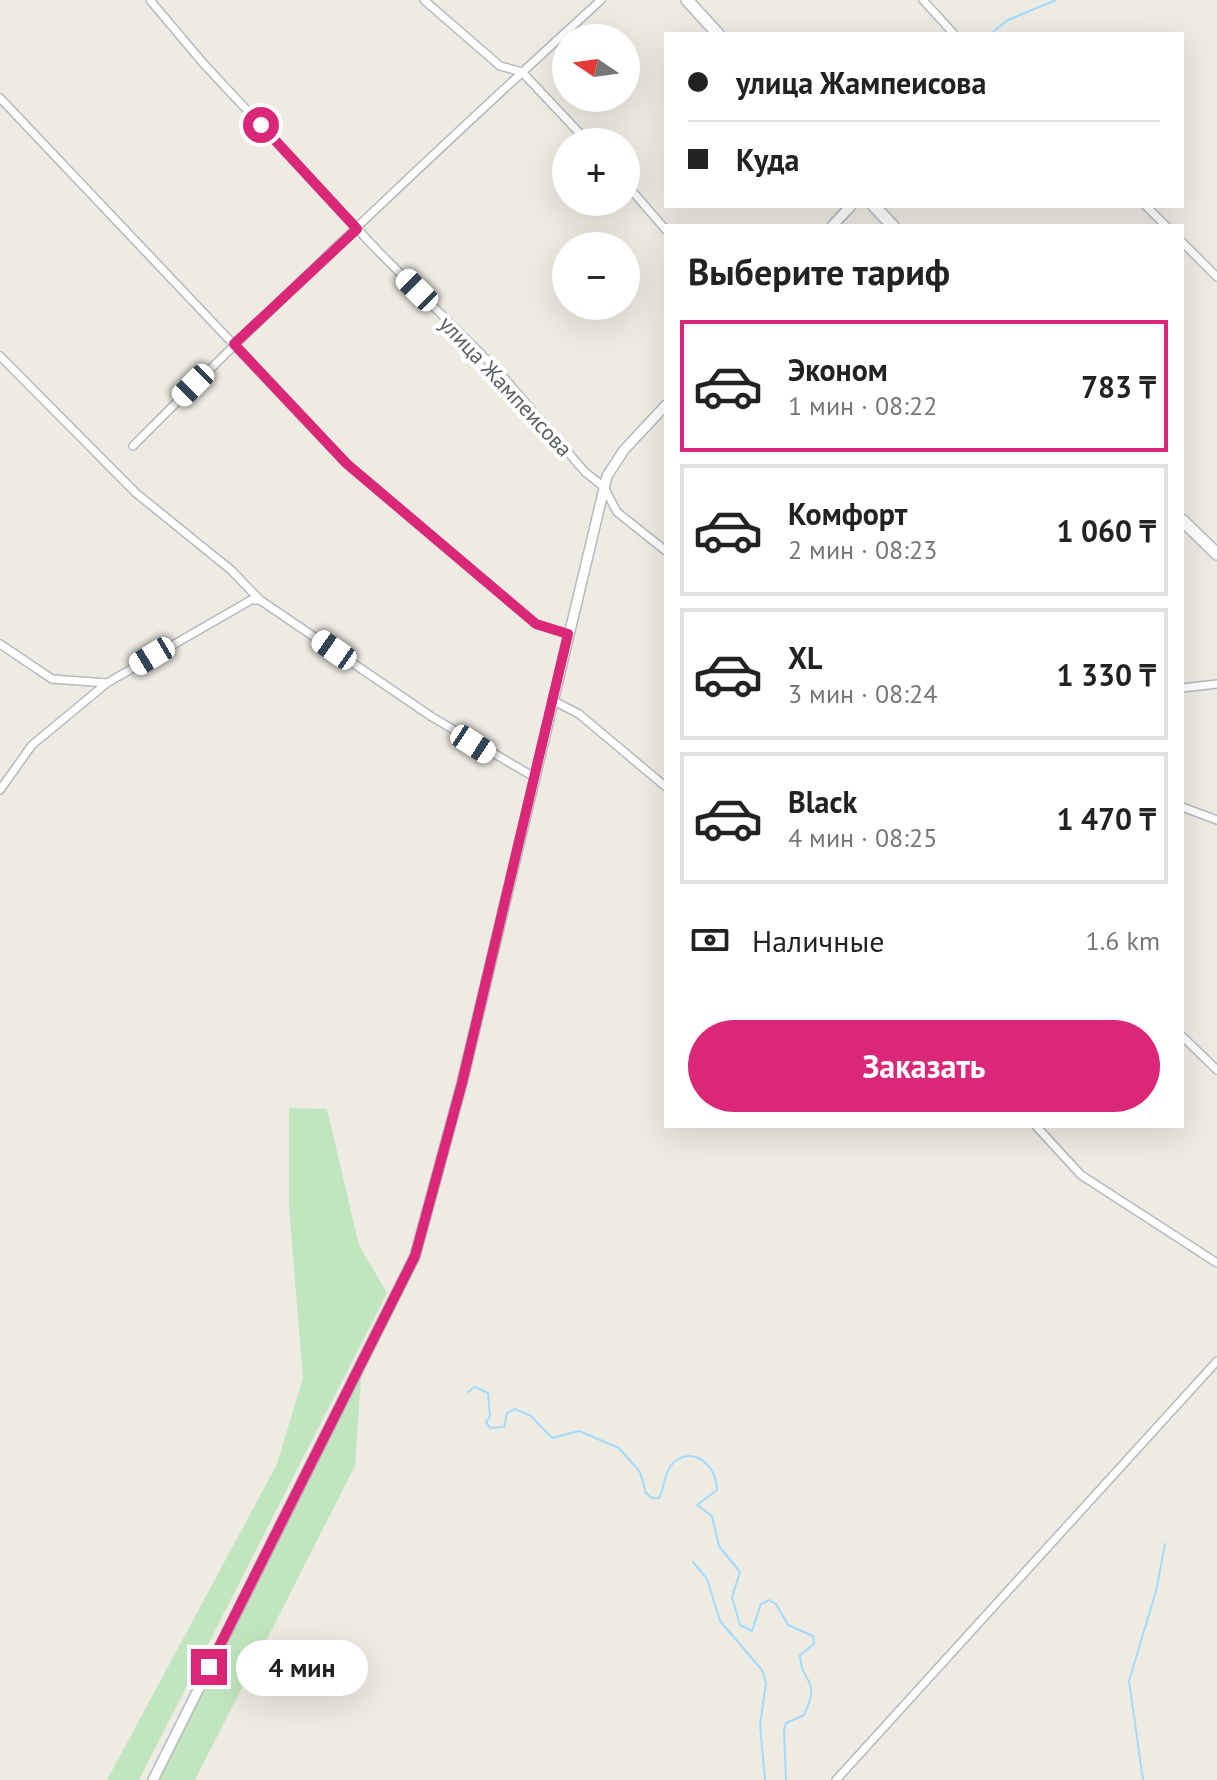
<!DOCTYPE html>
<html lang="ru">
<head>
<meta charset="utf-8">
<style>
	body { margin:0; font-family:"PT Sans",sans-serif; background:#f6f6f6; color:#222; height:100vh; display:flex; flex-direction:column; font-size:30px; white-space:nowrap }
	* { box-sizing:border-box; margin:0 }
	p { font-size:26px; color:#767676 }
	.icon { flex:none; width:44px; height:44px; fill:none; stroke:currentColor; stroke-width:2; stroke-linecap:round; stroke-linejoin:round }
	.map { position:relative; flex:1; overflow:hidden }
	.panel { position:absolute; left:664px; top:224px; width:520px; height:904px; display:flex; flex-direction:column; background:#fff; border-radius:0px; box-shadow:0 8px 32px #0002 }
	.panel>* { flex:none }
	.top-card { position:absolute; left:664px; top:32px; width:520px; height:176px; border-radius:0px; box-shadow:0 8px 32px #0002; display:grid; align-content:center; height:176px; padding:0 24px; background:#fff }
	.needle { width:52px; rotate:283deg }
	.buttons { position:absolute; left:552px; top:24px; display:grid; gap:16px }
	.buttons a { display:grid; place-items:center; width:88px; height:88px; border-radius:50%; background:#fff; box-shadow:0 8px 32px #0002; font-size:40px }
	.end { position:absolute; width:36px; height:36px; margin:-18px; border:10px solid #db2777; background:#fff; box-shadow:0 0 0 4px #fff }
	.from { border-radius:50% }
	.bubble { position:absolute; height:56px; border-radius:28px; background:#fff; box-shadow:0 8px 32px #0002; font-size:26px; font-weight:700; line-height:56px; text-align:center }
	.car { position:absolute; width:24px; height:48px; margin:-24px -12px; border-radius:10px; box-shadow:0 0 6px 2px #0007; background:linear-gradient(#fff 24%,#345 0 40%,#fff 0 76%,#345 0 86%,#fff 0) }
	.top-card b { display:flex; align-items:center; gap:28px; height:76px; font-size:30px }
	.top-card b+b { border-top:2px solid #e0e0e0 }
	.top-card i { width:20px; height:20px; background:#222 }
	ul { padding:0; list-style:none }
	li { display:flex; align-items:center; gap:24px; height:132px; margin:0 16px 12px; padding:0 8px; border:4px solid #e0e0e0; border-radius:0px }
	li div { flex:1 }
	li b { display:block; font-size:30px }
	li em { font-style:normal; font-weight:700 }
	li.current { border-color:#db2777 }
	li>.icon { width:72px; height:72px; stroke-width:1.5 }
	h2 { padding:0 24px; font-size:36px; line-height:96px }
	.pay { display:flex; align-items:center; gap:20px; height:88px; padding:0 24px; font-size:30px }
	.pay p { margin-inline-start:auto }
	.action { display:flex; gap:16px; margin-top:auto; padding:16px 24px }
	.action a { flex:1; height:92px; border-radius:48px; background:#db2777; color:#fff; font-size:32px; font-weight:700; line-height:92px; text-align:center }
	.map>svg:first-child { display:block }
</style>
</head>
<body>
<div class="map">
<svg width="1217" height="1780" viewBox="0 0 1217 1780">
	<rect width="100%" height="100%" fill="#eeebe3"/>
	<path fill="#c1e6bf" d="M289 1108 327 1109 359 1245 387 1293 139 1780H107L277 1464 303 1378 289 1207Z
		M362 1365 355 1466 195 1780H154Z"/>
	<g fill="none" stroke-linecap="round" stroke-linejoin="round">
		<path stroke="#a2dbff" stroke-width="2" d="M990 34 1008 20 1056 0
			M468 1392 475 1387 488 1393 490 1416 486 1422 490 1428 504 1427 507 1413 515 1409 531 1416 552 1438 579 1431 619 1448 640 1472 646 1493 652 1498H659C665 1487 664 1471 674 1462 696 1445 717 1468 717 1490L697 1505 712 1516 719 1546 740 1572 732 1597 740 1625 752 1631 761 1604 769 1600 776 1604 788 1625 813 1636 814 1644 800 1655C801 1685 822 1677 804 1715L786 1723 784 1730 786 1780
			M693 1562 707 1579 720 1621 762 1670 766 1683 760 1725 765 1780
			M1143 1780 1129 1681 1156 1591 1165 1544"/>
		<defs>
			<path id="minor" d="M150 0 203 63 376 249 499 372 585 472 604 487 617 512 666 551
				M424 0 500 66 522 72 588 142
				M923 0 954 34
				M0 98 347 464 536 624 568 634
				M626 184 666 230
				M1146 206 1166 226
				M1182 242 1217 277
				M0 356 136 493 231 570 260 600
				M133 446C285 293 442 145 601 0
				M0 644 52 679 107 683
				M1182 688 1217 684
				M552 700 579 714 666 787
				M0 790 32 745 107 683 251 600H260L432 717 534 777
				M1182 807 1217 820
				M1182 1036 1217 1070
				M1036 1126 1081 1175 1217 1263
				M836 1780 1217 1361"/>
			<path id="tertiary" d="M832 226 851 206
				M153 1780 415 1256 462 1083 607 476 624 450 666 405"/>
			<path id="secondary" d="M687 0 718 34
				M874 206 893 226
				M1182 520 1217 554"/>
		</defs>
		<use href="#minor" stroke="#b6b9bd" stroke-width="10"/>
		<use href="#tertiary" stroke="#b6b9bd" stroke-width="12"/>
		<use href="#secondary" stroke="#b7bac0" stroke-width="14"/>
		<use href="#minor" stroke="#fff" stroke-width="7"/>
		<use href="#tertiary" stroke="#fff" stroke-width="9"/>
		<use href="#secondary" stroke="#fff" stroke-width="11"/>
	</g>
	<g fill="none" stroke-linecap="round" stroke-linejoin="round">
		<path stroke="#db2777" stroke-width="10" d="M209 1667 415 1256 462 1083 568 634 536 624 347 464 234 344 357 229 261 125"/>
	</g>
	<g text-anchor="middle" stroke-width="8" stroke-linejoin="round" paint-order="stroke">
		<g font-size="22" fill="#5b6064" stroke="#fff">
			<text transform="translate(506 386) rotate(47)" y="8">улица Жампеисова</text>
		</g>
	</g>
</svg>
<div class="buttons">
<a><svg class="needle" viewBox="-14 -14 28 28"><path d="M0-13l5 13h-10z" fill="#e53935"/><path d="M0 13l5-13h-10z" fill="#767676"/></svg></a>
<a>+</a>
<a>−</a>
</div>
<i class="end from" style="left:261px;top:125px"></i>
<i class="end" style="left:209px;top:1667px"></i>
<div class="bubble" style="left:236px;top:1640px;width:132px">4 мин</div>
<i class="car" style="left:417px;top:290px;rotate:315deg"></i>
<i class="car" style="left:193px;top:385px;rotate:225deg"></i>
<i class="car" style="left:334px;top:650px;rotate:305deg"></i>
<i class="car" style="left:152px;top:656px;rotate:239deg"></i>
<i class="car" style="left:473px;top:744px;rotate:123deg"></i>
<div class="top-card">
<b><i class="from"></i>улица Жампеисова</b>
<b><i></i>Куда</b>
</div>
<section class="panel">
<h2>Выберите тариф</h2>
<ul>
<li class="current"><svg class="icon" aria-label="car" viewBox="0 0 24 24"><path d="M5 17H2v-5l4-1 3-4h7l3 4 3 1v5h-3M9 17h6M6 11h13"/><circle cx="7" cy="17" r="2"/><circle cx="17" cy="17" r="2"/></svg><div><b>Эконом</b><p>1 мин · 08:22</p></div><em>783 ₸</em></li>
<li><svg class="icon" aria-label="car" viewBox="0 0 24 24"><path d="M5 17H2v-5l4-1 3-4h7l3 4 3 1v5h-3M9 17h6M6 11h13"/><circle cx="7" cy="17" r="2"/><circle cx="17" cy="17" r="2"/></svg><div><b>Комфорт</b><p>2 мин · 08:23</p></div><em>1 060 ₸</em></li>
<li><svg class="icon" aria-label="car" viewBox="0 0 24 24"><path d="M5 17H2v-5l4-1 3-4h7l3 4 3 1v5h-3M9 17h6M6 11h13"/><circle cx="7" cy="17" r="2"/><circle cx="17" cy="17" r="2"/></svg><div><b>XL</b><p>3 мин · 08:24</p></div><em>1 330 ₸</em></li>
<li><svg class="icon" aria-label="car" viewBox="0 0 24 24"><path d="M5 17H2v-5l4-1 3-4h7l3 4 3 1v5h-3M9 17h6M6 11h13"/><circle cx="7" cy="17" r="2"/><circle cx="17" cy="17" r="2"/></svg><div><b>Black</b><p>4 мин · 08:25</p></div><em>1 470 ₸</em></li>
</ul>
<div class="pay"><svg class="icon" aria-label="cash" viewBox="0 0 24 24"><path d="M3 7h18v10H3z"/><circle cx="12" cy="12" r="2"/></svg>Наличные<p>1.6 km</p></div>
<div class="action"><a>Заказать</a></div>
</section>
</div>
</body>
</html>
